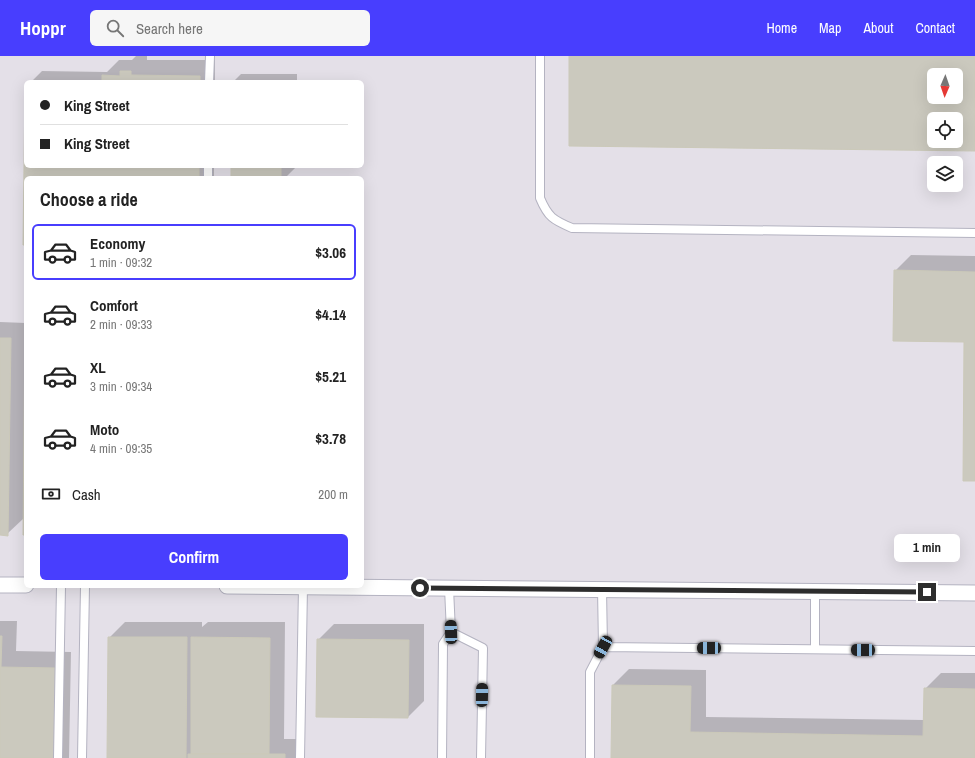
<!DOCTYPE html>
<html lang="en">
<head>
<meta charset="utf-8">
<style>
	body { margin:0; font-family:"Archivo Narrow",sans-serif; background:#f6f6f6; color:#222; height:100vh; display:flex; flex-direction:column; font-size:15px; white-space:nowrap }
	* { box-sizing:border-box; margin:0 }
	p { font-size:13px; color:#767676 }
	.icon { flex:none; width:22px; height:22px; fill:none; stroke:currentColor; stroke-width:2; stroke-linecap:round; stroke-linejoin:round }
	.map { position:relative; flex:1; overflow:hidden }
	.sheet { position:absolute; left:24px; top:120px; width:340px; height:412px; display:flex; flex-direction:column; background:#fff; border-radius:6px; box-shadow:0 4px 16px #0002 }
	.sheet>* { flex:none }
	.guide { position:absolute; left:24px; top:24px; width:340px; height:88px; border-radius:6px; box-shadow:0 4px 16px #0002; display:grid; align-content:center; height:88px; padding:0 16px; background:#fff }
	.needle { width:26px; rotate:182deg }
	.tools { position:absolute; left:927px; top:12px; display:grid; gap:8px }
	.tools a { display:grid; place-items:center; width:36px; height:36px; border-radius:6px; background:#fff; box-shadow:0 4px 16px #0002; font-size:20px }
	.end { position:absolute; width:18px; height:18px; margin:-9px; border:5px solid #2d2d2d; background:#fff; box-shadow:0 0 0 2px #fff }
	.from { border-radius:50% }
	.bubble { position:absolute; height:28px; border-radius:6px; background:#fff; box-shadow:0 4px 16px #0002; font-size:13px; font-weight:700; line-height:28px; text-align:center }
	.car { position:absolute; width:12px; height:24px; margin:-12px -6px; border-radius:5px; box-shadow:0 0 3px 1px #0007; background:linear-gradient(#222 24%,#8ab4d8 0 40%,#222 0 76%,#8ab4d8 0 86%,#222 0) }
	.guide b { display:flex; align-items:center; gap:14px; height:38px; font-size:15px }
	.guide b+b { border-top:1px solid #e0e0e0 }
	.guide i { width:10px; height:10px; background:#222 }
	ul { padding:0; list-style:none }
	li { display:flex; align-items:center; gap:12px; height:56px; margin:0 8px 6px; padding:0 8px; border:2px solid transparent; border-radius:6px }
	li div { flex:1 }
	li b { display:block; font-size:15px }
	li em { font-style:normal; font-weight:700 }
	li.selected { border-color:#483efe }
	li>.icon { width:36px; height:36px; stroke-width:1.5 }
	h2 { padding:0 16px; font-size:18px; line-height:48px }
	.pay { display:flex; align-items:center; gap:10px; height:44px; padding:0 16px; font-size:15px }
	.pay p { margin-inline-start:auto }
	.primary-button { display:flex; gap:8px; margin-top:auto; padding:8px 16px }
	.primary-button a { flex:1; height:46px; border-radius:6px; background:#483efe; color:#fff; font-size:16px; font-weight:700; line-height:46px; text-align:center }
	header { display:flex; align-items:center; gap:24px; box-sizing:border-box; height:56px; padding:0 20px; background:#483efe; color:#fff }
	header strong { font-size:19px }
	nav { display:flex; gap:22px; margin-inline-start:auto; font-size:14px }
	.search { width:280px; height:36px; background:#f6f6f6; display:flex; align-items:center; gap:10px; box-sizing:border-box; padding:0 14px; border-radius:6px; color:#767676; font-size:15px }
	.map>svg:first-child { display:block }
</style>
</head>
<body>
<header>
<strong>Hoppr</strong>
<div class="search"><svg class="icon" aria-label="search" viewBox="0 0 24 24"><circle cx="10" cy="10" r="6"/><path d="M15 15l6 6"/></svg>Search here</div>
<nav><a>Home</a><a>Map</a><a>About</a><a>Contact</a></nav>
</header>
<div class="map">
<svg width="975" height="702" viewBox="0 0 975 702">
	<rect width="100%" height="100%" fill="#efece0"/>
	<path fill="#e4e0e8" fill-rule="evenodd" d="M0 0H975V702H0ZM934 19H956V41H934ZM26 26H362V110H26ZM934 63H956V85H934ZM934 107H956V129H934ZM26 122H362V530H26Z"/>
	<path fill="#0003" d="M136 0H147V4H215V26H31L42 15 107 16 119 4H132Z
		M241 18H297V26H233Z
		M26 48V110H214V122H26V188H24Z
		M232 110H296V111L285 122H232Z
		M911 199 975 200V424L965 285 895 215Z
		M0 266 26 267V478L24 462 7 478H0Z
		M0 565H17L16 595 71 596 69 702H0Z
		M125 566H202V571L208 566H285L284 683H300V702H108L109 582Z
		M334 568H424V645L408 661 318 584Z
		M629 613 706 614V661L924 664 925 633 941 617H975V702H612L613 629Z"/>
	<path fill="#cbc9be" stroke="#cbc9b9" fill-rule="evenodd" d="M569 0H975V95L569 90ZM934 19H956V41H934ZM934 63H956V85H934Z
		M120 15H131V19L200 20V26H102V19L120 20Z
		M25 31 26 110H199V122H26V189H23Z
		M231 110H281V122H231Z
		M894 214 975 216V425H963L964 286 893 285Z
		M25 269H26V479H23Z
		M0 282H11L8 480 0 479Z
		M0 580H2L1 611 56 612 54 702H0Z
		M108 581H187L186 702H107Z
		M191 581 270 582 269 698H191Z
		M317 583 409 584 408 662 316 661Z
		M612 629 691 630 690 676 923 680 924 632 975 633V702H611Z
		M188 698H285V702H188Z"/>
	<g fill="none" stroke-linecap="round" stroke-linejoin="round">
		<defs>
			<path id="service" d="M540 0V142C548 161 553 164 572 172L975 177
				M209 26 210 0
				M208 110V122
				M451 576 483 592 481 702
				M603 591 975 595
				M815 593V535
				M58 702 61 530
				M82 702 85 530
				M300 702 303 531
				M442 702 443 588 451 576 449 532
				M590 702V616L603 591 602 533"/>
			<path id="minor" d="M0 529H26
				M227 530 975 537"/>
		</defs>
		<use href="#service" stroke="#b4b3c1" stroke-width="10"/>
		<use href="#minor" stroke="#b4b3c1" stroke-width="17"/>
		<use href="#service" stroke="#fff" stroke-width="8"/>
		<use href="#minor" stroke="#fff" stroke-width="15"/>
	</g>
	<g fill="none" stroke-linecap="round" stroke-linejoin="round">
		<path stroke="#2d2d2d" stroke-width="5" d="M420 532 927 536"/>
	</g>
</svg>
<div class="tools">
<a><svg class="needle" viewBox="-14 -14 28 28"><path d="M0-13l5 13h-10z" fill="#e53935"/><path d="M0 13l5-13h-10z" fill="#767676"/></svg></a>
<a><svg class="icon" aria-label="locate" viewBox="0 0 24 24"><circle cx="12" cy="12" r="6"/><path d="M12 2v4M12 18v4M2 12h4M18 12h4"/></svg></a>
<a><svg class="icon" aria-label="layers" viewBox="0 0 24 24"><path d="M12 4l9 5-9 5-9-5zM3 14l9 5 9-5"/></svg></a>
</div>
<i class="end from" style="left:420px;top:532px"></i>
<i class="end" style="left:927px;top:536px"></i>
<div class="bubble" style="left:894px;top:478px;width:66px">1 min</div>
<i class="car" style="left:451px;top:576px;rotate:358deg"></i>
<i class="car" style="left:603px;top:591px;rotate:209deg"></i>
<i class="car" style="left:709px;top:592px;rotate:270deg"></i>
<i class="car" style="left:863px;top:594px;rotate:271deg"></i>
<i class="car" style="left:482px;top:639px;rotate:1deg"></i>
<div class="guide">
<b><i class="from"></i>King Street</b>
<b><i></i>King Street</b>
</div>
<section class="sheet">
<h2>Choose a ride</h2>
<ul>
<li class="selected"><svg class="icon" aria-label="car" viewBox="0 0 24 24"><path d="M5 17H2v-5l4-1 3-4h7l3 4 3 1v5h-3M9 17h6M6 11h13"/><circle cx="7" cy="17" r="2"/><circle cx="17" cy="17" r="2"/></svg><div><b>Economy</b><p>1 min · 09:32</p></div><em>$3.06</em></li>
<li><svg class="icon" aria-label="car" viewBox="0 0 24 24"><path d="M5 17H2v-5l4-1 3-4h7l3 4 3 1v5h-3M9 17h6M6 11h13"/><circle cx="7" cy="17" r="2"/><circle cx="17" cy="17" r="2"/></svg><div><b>Comfort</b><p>2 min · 09:33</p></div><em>$4.14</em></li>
<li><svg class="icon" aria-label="car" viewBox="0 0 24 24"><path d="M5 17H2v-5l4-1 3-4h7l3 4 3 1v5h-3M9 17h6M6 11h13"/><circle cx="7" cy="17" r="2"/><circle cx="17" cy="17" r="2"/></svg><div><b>XL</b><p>3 min · 09:34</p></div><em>$5.21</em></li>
<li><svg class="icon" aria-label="car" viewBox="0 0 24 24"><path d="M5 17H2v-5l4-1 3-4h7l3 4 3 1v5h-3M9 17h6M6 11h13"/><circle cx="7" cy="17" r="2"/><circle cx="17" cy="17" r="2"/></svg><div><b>Moto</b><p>4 min · 09:35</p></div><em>$3.78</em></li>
</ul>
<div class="pay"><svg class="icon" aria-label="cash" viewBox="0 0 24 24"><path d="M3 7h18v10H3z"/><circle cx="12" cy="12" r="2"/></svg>Cash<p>200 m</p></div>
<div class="primary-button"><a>Confirm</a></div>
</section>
</div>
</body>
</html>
